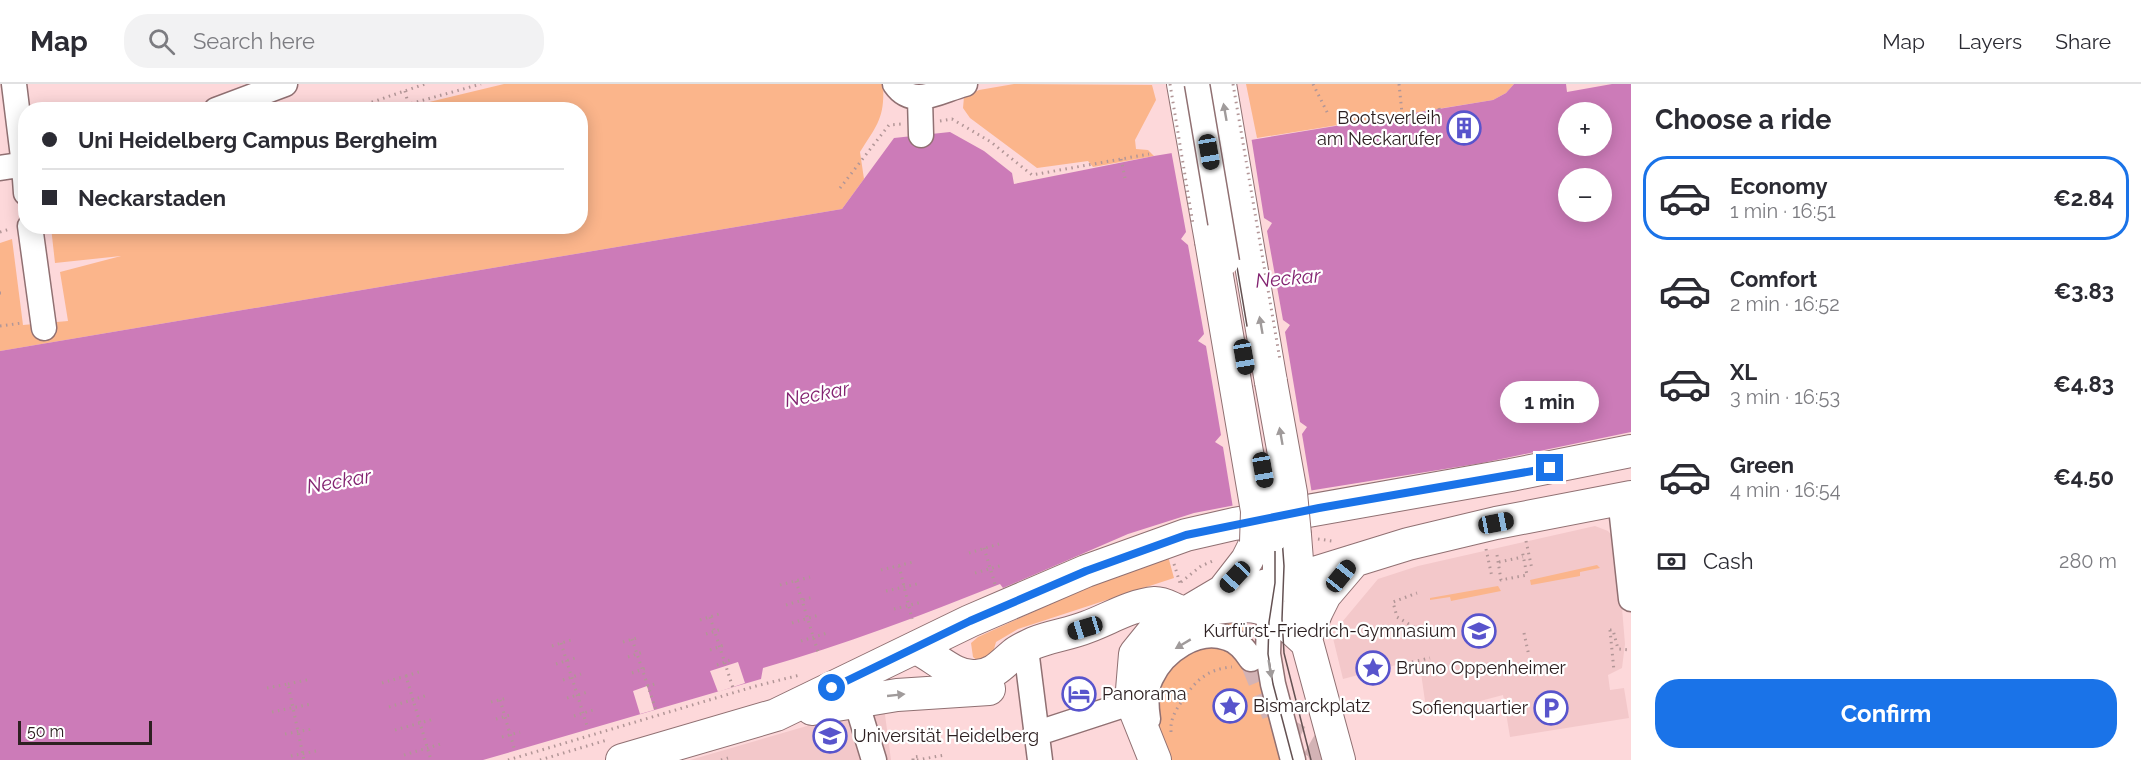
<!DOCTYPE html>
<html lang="en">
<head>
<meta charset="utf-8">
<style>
	body { margin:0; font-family:Raleway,sans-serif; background:#f2f2f3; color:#2b2b33; height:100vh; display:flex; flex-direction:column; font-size:22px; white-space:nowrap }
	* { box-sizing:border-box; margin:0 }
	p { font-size:20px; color:#7c7c81 }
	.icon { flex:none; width:33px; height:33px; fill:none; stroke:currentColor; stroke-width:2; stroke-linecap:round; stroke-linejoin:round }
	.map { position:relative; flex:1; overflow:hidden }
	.sheet { display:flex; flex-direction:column; background:#fff; width:510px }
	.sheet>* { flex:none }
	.hud { position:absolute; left:18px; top:18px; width:570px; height:132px; border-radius:24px; box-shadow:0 3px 15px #0003; display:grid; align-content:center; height:132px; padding:0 24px; background:#fff }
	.controls { position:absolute; left:1558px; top:18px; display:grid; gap:12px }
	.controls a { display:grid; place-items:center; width:54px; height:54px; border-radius:50%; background:#fff; box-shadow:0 3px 15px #0003; font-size:30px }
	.scale { position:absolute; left:18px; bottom:15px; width:134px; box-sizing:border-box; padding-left:6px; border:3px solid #2d2021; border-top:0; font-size:16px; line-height:21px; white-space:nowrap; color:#2d2021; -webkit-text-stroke:4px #fff; paint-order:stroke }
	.end { position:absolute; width:27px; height:27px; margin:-14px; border:8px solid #1a73e8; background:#fff; box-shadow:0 0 0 3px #fff }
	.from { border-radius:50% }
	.bubble { position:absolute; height:42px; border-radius:21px; background:#fff; box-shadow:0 3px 15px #0003; font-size:20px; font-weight:700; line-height:42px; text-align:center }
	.car { position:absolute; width:18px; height:36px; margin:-18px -9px; border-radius:8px; box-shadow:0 0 4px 2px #0007; background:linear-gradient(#222 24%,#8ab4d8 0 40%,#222 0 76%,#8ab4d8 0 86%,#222 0) }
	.hud b { display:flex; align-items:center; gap:21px; height:57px; font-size:22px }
	.hud b+b { border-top:2px solid #e1e1e2 }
	.hud i { width:15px; height:15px; background:#2b2b33 }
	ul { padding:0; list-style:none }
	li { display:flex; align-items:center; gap:18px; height:84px; margin:0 12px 9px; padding:0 12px; border:3px solid transparent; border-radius:24px }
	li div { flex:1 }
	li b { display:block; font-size:22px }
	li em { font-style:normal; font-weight:700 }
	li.selected { border-color:#1a73e8 }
	li>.icon { width:54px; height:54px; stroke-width:1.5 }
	h2 { padding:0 24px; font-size:27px; line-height:72px }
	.pay { display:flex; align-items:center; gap:15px; height:66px; padding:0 24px; font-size:22px }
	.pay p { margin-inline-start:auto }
	.button { display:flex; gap:12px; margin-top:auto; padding:12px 24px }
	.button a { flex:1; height:69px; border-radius:24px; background:#1a73e8; color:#fff; font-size:24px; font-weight:700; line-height:69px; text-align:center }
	header { display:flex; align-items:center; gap:36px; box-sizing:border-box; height:84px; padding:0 30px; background:#fff; border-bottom:2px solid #e1e1e2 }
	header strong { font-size:28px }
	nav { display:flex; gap:33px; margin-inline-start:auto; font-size:21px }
	.search { width:420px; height:54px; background:#f2f2f3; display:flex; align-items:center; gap:15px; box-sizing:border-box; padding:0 21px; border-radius:24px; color:#7c7c81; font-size:22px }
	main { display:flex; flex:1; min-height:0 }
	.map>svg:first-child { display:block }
</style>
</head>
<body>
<header>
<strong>Map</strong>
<div class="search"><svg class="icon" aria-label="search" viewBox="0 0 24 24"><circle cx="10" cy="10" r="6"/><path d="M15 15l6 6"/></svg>Search here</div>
<nav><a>Map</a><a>Layers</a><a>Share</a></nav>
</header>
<main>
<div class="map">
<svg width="1631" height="676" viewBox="0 0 1631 676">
	<rect width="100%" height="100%" fill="#fdd8da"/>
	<path fill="#f3c8ca" d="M1595 442 1608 447 1613 453 1618 476 1625 560 1622 584 1608 591 1610 606 1624 604 1629 634 1510 653 1503 611 1427 631 1419 575 1343 595 1332 550 1378 495 1418 482Z
		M884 623 891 676H690L855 628Z"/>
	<path fill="#fbb58b" d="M504 0H883C885 34 877 41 860 68L864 95 842 125 0 267V159L12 155 23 241 68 237 60 188 121 172 55 179 51 143 580 142V26L400 25Z
		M1014 0 1152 1 1156 16 1135 56 1136 65 1148 66 1154 72 1093 83 1088 77 1037 84 970 34 963 24 964 13 979 6Z
		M1246 0H1514L1506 9 1493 16 1257 54Z
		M1168 472 1174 494 1018 545 996 558 992 572 979 578 973 573 971 559 978 553 1094 500Z
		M1597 481 1600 484 1580 488V492L1531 501 1530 496Z
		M1498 502 1501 507 1451 517 1450 513 1430 516V514Z
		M1245 537 1244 548 1255 565 1283 676H1168L1152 628 1164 583 1227 547 1203 539Z"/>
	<path fill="#cc7bb8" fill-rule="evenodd" d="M1514 0H1566L1567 8 1612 0H1631V348L1482 379 1314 406 1194 429 1128 450 1003 504 1000 500C922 531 844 561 763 584L761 595 483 676H0V267L842 125 894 54 950 48 984 67 1012 89 1014 100 1154 72 1493 16 1506 9ZM1569 28H1602V62H1569ZM1569 94H1602V128H1569Z"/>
	<path fill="#fdd8da" d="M1251 52 1264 134 1272 139 1267 147 1283 236 1290 241 1285 248 1300 338 1307 343 1302 350 1312 410 1233 424 1223 363 1215 358 1221 351 1206 262 1198 257 1204 250 1188 161 1181 155 1186 148 1171 66Z
		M738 578 745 599 718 608 710 587Z
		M647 602 654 626 640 630 633 607Z"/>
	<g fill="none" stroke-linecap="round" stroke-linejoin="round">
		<path stroke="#d3b3b5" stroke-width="24" stroke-dasharray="24 12" stroke-linecap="butt" d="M1251 575 1278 641 1318 664 1322 676"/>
		<defs>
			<path id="minor" d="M14 0 24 81 26 109
				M895 0C913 26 941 6 965 0
				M920 15 921 51
				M216 26 285 0
				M0 84 26 80
				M30 142 44 244
				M1620 414 1631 515
				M1275 455V499L1269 538 1268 570 1273 600 1293 676
				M1027 573 1040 676
				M856 617 874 676
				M1148 635C1146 622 1145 606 1151 594 1163 567 1198 543 1227 554 1238 557 1245 566 1251 575
				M1035 650 1133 618"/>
			<path id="major" d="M1183 0 1211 157
				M1220 0 1271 298
				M1295 451 1302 540 1339 676
				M1223 507 1259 503 1298 494 1408 460 1496 439 1631 413
				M1305 556 1317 527 1325 511 1354 477
				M916 564C935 572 954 594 976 592 994 591 1002 580 1014 570 1020 565 1028 562 1034 559 1051 552 1070 550 1087 543 1109 535 1131 521 1155 519 1167 519 1175 528 1185 528 1195 529 1207 525 1217 524 1265 517 1271 526 1305 557
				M812 625 897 611 989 605
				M622 676 776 631 970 537 1086 487 1186 451 1234 440 1511 391 1631 367
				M1155 676 1135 626 1132 606 1135 570 1152 549 1223 507 1247 476 1256 458"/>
		</defs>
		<use href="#minor" stroke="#907072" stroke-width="27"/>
		<use href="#major" stroke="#907072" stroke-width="34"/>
		<path stroke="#b29697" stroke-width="3" stroke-dasharray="1.5 4.5" stroke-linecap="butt" d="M1313 0 1329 32
			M1399 0 1402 29
			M405 7 408 19
			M1439 24 1441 34
			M349 26 425 0
			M388 26 481 0
			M940 37 952 35 991 58 1032 91 1149 70
			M1121 75 1125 94
			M840 104 889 41 901 40
			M0 148 10 145
			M0 209H1
			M0 242 22 239
			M1318 455 1332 457
			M1526 457 1532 485
			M984 464 995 500
			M1486 465 1492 493
			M969 469 999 460
			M1497 471 1501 496 1527 491 1522 466
			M1499 478 1523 473
			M1174 480 1180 499
			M899 482 912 535
			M881 486 913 478
			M975 489 1003 481
			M796 497 818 568
			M1181 498 1201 482 1215 476
			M780 501 810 493
			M886 507 917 500
			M786 521 813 513
			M894 525 922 518
			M710 533 733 604
			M700 536 719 530
			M792 539 819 531
			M1414 543 1397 533 1393 518 1417 509
			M1610 546 1614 587
			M1610 546H1613L1618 565 1631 566
			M1524 549 1529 572
			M706 550 722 545
			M632 555 656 626
			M801 557 827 549
			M623 558 640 553
			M561 559 588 645
			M552 562 571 556
			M710 566 727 560
			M628 573 643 568
			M1412 578 1430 574
			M556 580 575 574
			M717 581 730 576
			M632 589 649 583
			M406 592 422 587
			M563 596 581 590
			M382 599 406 592 431 676
			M288 600 311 595
			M647 602 655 600
			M267 604 288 600 304 676
			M567 614 588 608
			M500 616 515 667
			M491 618 507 614
			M389 623 428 611
			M272 628 311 620
			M574 632 593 626
			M496 635 513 630
			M395 646 434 635
			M1171 648C1170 636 1175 627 1182 617 1195 597 1207 585 1232 583
			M285 650 312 645
			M502 653 520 648
			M404 671 444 659
			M291 672 316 667
			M508 676 756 602 800 591
			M540 676 607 656
			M721 676 728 674
			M913 676V673L922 672
			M917 676 945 671"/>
		<use href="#minor" stroke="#fff" stroke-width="24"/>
		<use href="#major" stroke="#fff" stroke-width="32"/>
		<path stroke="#645152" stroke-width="1.5" d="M1197 0 1275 455V499L1269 538 1268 570 1273 600 1293 676
			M1206 0 1247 242
			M1281 440 1284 482 1282 535 1284 569 1311 676"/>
		<defs>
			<path id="minor-bridge" d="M1197 0 1227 178
				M1267 410 1275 455"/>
			<path id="major-bridge" d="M1211 157 1257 427 1256 458
				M1271 298 1291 409 1295 451"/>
		</defs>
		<use href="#minor-bridge" stroke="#907072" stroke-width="27" stroke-linecap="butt"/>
		<use href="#major-bridge" stroke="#907072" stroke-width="34" stroke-linecap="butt"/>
		<path stroke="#b29697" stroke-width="3" stroke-dasharray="1.5 4.5" stroke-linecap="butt" d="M1170 0 1193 140
			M1233 0 1280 276"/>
		<use href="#minor-bridge" stroke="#fff" stroke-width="24"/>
		<use href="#major-bridge" stroke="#fff" stroke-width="32"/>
	</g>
	<defs><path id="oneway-solid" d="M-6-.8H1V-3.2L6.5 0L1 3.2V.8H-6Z" transform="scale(1.5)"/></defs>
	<g fill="#a09b9b">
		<use href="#oneway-solid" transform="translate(1225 28) rotate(-100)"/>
		<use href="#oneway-solid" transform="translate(1261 241) rotate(-100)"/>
		<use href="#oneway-solid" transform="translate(1281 352) rotate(-100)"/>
		<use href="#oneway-solid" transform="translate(1183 560) rotate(149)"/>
		<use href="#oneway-solid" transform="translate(1270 585) rotate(81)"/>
		<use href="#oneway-solid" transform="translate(896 611) rotate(-6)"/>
	</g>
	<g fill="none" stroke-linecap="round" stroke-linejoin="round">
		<path stroke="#1a73e8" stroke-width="8" d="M832 604 970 537 1086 487 1186 451 1319 424 1550 384"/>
	</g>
	<defs>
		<symbol id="building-ring" viewBox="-11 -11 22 22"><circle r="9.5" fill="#fff" stroke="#5854cc" stroke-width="1.5"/><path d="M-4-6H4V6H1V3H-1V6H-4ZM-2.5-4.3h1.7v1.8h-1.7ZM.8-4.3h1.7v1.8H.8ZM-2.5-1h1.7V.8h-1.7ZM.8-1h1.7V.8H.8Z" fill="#5854cc"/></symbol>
		<symbol id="school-ring" viewBox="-11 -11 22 22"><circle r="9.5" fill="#fff" stroke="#5854cc" stroke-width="1.5"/><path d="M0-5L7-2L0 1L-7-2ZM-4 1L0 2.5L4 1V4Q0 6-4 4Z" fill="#5854cc"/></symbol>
		<symbol id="sight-ring" viewBox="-11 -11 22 22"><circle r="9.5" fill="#fff" stroke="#5854cc" stroke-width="1.5"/><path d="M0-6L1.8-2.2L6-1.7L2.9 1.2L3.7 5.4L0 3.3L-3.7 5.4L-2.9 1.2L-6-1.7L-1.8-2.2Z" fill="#5854cc"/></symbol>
		<symbol id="hotel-ring" viewBox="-11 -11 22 22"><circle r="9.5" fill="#fff" stroke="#5854cc" stroke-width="1.5"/><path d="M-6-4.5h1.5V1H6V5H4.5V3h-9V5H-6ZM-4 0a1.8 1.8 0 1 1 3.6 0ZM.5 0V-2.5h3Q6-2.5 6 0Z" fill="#5854cc"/></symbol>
		<symbol id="parking-ring" viewBox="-11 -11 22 22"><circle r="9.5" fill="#fff" stroke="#5854cc" stroke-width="1.5"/><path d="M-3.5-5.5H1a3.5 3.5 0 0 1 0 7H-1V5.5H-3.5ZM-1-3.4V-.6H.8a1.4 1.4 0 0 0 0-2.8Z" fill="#5854cc"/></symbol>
		<symbol id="university-ring" viewBox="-11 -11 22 22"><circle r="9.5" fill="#fff" stroke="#5854cc" stroke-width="1.5"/><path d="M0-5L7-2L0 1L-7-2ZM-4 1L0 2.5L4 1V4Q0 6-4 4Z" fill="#5854cc"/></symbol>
	</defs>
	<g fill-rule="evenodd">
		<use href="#building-ring" x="1445" y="25" width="38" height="38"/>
		<use href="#school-ring" x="1460" y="528" width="38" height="38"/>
		<use href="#sight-ring" x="1354" y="565" width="38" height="38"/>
		<use href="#hotel-ring" x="1060" y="591" width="38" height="38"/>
		<use href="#sight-ring" x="1211" y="603" width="38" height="38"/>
		<use href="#parking-ring" x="1532" y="605" width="38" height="38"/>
		<use href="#university-ring" x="811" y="633" width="38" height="38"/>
	</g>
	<g text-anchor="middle" stroke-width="4.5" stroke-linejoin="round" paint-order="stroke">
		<g font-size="18" fill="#2d2021" stroke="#fff" text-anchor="start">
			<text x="1441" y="40" text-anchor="end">Bootsverleih<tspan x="1441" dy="21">am Neckarufer</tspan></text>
			<text x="1456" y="553" text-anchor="end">Kurfürst-Friedrich-Gymnasium</text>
			<text x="1396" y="590">Bruno Oppenheimer</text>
			<text x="1102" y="616">Panorama</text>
			<text x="1253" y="628">Bismarckplatz</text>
			<text x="1528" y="630" text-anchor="end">Sofienquartier</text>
			<text x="853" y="658">Universität Heidelberg</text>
		</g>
		<g font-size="20" font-style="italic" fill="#832471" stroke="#fff">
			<text transform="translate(1288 194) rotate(-5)" y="7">Neckar</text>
			<text transform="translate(817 310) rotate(-11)" y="7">Neckar</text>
			<text transform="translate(339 397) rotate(-10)" y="7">Neckar</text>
		</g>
	</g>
</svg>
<div class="controls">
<a>+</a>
<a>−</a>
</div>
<div class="scale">50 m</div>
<i class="end from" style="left:832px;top:604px"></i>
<i class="end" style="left:1550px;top:384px"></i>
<div class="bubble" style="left:1500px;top:297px;width:99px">1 min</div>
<i class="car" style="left:1209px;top:68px;rotate:170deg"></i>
<i class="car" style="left:1244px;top:273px;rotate:170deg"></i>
<i class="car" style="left:1263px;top:386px;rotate:170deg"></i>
<i class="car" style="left:1496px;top:439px;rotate:79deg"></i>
<i class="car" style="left:1341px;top:492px;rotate:39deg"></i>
<i class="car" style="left:1235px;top:493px;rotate:223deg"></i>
<i class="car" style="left:1085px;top:544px;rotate:253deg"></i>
<div class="hud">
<b><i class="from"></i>Uni Heidelberg Campus Bergheim</b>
<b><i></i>Neckarstaden</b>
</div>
</div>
<section class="sheet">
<h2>Choose a ride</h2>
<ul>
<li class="selected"><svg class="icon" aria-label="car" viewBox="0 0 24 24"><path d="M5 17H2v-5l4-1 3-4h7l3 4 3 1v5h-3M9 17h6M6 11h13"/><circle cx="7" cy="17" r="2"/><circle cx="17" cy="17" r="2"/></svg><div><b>Economy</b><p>1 min · 16:51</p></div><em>€2.84</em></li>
<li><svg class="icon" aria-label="car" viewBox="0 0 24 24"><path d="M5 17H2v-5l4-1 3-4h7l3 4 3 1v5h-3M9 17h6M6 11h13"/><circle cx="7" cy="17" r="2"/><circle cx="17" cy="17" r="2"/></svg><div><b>Comfort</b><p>2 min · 16:52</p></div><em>€3.83</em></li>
<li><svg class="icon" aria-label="car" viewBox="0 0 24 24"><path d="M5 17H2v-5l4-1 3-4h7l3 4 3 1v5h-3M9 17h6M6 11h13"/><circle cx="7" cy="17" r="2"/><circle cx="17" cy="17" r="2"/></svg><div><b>XL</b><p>3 min · 16:53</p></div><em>€4.83</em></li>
<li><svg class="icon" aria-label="car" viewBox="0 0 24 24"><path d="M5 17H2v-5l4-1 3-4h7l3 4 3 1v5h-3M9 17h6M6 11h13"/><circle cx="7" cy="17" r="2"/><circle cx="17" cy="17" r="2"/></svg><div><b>Green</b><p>4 min · 16:54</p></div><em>€4.50</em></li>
</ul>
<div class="pay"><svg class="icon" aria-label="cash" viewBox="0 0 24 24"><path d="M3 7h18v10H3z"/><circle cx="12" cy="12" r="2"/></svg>Cash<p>280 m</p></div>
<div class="button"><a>Confirm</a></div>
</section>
</main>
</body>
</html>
